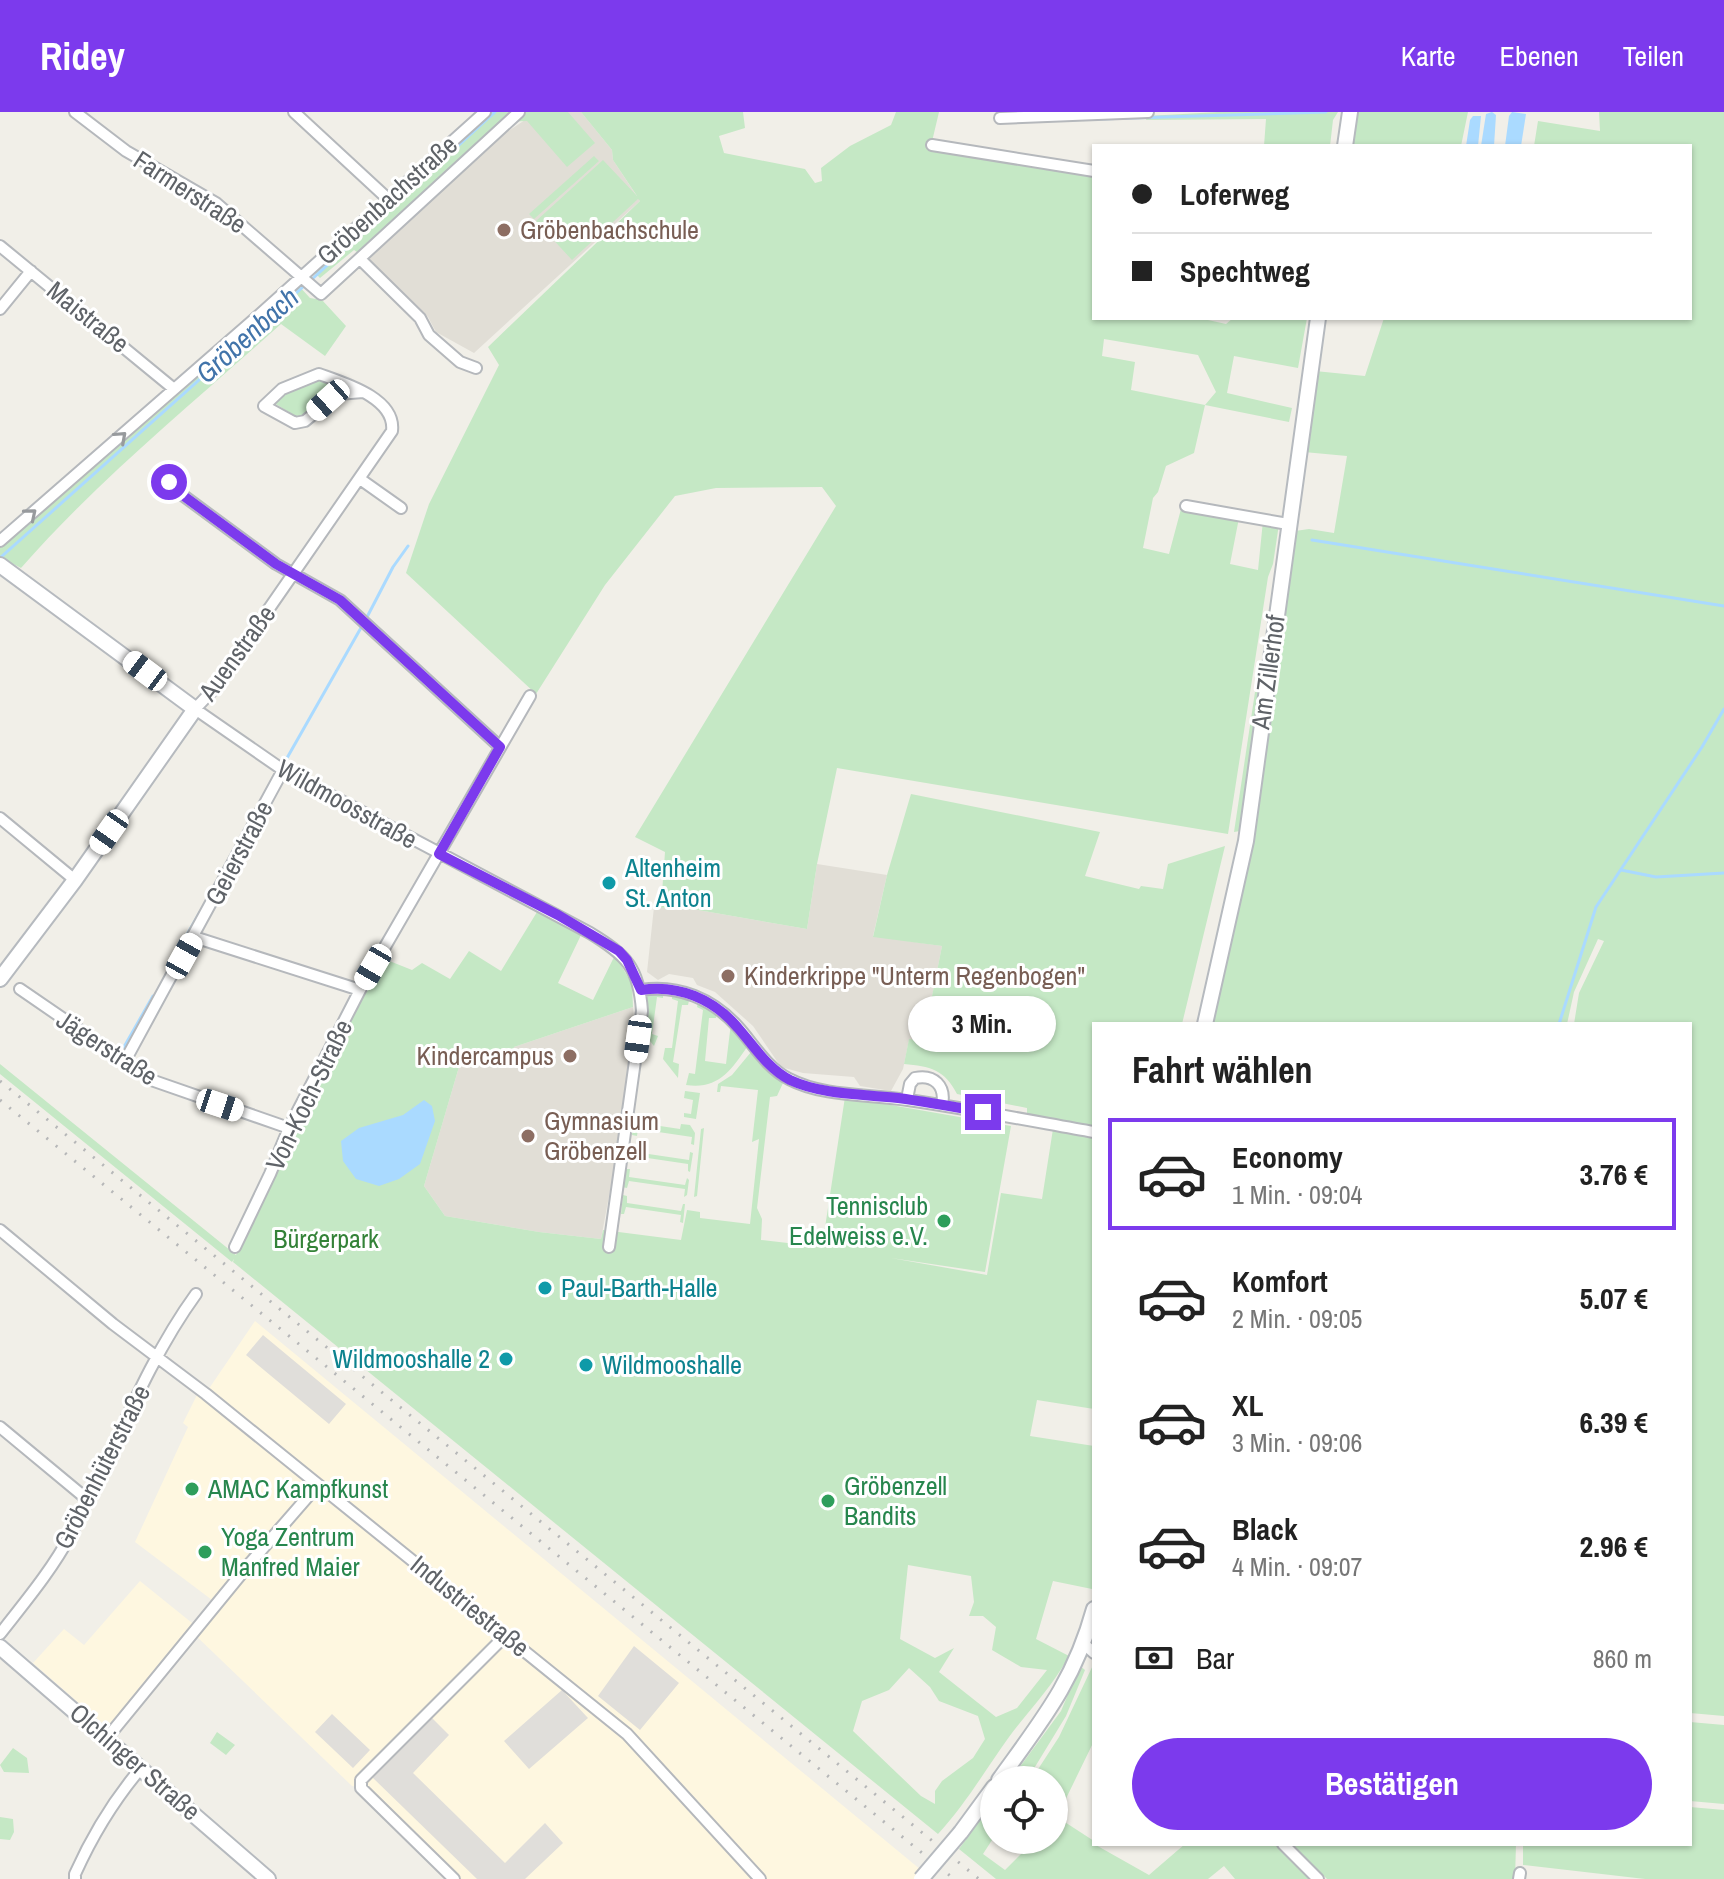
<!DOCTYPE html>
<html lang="de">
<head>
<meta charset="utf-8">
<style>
	body { margin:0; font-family:"Archivo Narrow",sans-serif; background:#f2f2f2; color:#222; height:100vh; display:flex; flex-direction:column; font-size:30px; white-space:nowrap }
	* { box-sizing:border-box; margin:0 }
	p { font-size:26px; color:#767676 }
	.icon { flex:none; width:44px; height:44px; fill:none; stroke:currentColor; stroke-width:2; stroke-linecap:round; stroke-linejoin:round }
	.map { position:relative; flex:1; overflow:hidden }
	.side { position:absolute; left:1092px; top:910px; width:600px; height:824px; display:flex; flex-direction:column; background:#fff; border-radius:0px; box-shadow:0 2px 6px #0004 }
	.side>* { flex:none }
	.top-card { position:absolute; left:1092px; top:32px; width:600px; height:176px; border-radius:0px; box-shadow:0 2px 6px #0004; display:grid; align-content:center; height:176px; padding:0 40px; background:#fff }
	.controls { position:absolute; left:980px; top:1654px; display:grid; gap:16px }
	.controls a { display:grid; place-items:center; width:88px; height:88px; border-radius:50%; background:#fff; box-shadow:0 2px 6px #0004; font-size:40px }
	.end { position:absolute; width:36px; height:36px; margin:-18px; border:10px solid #7c3aed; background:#fff; box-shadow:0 0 0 4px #fff }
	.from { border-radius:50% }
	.bubble { position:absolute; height:56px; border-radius:28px; background:#fff; box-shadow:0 2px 6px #0004; font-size:26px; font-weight:700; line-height:56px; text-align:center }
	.car { position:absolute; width:24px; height:48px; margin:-24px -12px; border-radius:10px; box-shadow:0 0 6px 2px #0007; background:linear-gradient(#fff 24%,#345 0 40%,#fff 0 76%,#345 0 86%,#fff 0) }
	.top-card b { display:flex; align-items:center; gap:28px; height:76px; font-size:30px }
	.top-card b+b { border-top:2px solid #e0e0e0 }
	.top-card i { width:20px; height:20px; background:#222 }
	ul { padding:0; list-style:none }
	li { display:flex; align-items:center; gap:24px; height:112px; margin:0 16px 12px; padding:0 24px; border:4px solid transparent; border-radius:0px }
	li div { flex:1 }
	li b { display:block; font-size:30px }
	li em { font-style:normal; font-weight:700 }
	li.selected { border-color:#7c3aed }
	li>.icon { width:72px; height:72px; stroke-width:1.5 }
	h2 { padding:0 40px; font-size:36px; line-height:96px }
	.pay { display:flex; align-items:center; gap:20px; height:88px; padding:0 40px; font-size:30px }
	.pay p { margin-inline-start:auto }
	.primary-button { display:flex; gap:16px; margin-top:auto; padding:16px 40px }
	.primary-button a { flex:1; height:92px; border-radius:48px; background:#7c3aed; color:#fff; font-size:32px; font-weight:700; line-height:92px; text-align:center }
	header { display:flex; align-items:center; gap:48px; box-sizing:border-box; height:112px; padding:0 40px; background:#7c3aed; color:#fff }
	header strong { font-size:38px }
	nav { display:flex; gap:44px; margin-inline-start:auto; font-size:28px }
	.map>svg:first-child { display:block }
</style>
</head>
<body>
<header>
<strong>Ridey</strong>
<nav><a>Karte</a><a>Ebenen</a><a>Teilen</a></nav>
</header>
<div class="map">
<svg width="1724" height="1767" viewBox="0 0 1724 1767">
	<rect width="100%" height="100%" fill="#f1efe8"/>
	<path fill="#fef7e0" d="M255 1209 932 1767H454L361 1676 352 1674 193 1521 112 1620 33 1551 64 1517 84 1533 140 1469 197 1515 216 1491 135 1430 188 1315 183 1311 200 1277 206 1281Z"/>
	<path fill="#e0deda" d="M263 1223 346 1292 329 1312 246 1243Z
		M634 1534 679 1571 640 1618 598 1584Z
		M562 1578 588 1606 529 1657 504 1629Z
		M332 1602 370 1638 353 1656 315 1620Z
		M431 1605 449 1623 413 1661 505 1751 545 1711 563 1731 525 1767H477L372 1665Z"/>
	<path fill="#e1ded6" d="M537 0H581L612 38 613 48 640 89 474 241 436 220 428 205 367 147 507 20Z
		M817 752 887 763 873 824 942 834 923 930 909 928 903 957 891 979 860 974 854 965 803 961 781 955 753 914 715 880 697 873 693 866 669 862 658 868 647 860 654 795 698 798 807 817Z
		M633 895 634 908 614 1057 601 1127 539 1120 445 1104 424 1074 461 948 474 945 510 954 514 935Z"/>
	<path fill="#c5e8c5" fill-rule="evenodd" d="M489 0H568L595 31 567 55 527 9 505 10 360 142 354 138 320 166 313 159Z
		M581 0H743L745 16 719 24 724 41 805 57 815 71 822 69 821 56 850 34 891 13 896 0H939L930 38 1094 63V206H1199L1226 212 1233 206H1307L1298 256 1234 244 1227 281 1292 296 1289 310 1205 293 1194 341 1166 354 1158 380 1153 386 1143 436 1169 442 1181 397 1239 406 1230 452 1258 458 1263 409 1279 412 1273 452 1268 465 1228 722 837 656 817 752 807 817 698 798 654 795 662 781 665 740 635 725 836 394 822 375 716 376 675 384 605 473 536 582 406 461 429 392 499 253 488 235 640 89 638 87 572 148 536 109 603 48 637 84 613 48 612 38ZM1104 227 1198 243 1216 280 1205 293 1131 278 1135 250 1102 244Z
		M1218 0H1338L1333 8 1330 34H1264L1266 7 1146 8 1147 4Z
		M1356 0H1468L1461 34H1352Z
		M1599 0H1724V1604L1690 1601V912H1574L1579 881 1604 829 1598 827 1574 880 1567 912H1211L1295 419 1309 417 1334 421 1347 344 1304 340 1315 259 1365 264 1384 206H1690V34H1534L1538 9 1600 19Z
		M594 44 599 49 534 107 529 102Z
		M298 173 310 186 322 188 346 214 325 244 281 212C193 291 99 367 21 456L0 445V433Z
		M318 268 338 271 341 275 303 303 297 305 274 291 293 272Z
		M1255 580H1262L1242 715 1240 719 1234 720Z
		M911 682 1100 720 1085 764 1139 777 1141 774 1163 777 1168 752 1225 734 1182 912H1094V1014L1027 1003V996L957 982C945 958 930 954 904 952L909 927 923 929 942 834 873 825 887 763Z
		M537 800 581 823 558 871 593 888 615 843 632 872 633 895 514 935 510 954 474 945 461 948 424 1074 445 1104 539 1120 601 1127 603 1118 681 1128 687 1098 700 1100V1106L750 1112 759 1027 752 1030 758 978 721 974 720 980H717L718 972 732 963 751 940 783 971 777 984 770 985 757 1096 762 1107 761 1128 822 1135 845 985 1011 1014 985 1160 891 1146 987 1163 1001 1081 1042 1087 1053 1017 1094 1025V1297L1037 1288 1030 1324 1094 1334V1470L1092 1477 1053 1469 1036 1527 1069 1544C1052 1575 1029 1598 1009 1625 986 1657 965 1693 938 1722L233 1150 234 1147 232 1150 0 962V952L236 1143 291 1018 382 846 412 858 422 851 450 867 469 839 501 859ZM908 1453 971 1464 974 1490 969 1504H983L996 1515 992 1538 1021 1555 1047 1558 1017 1596 996 1605 939 1560 954 1536 935 1546 900 1527ZM909 1556 930 1575 939 1589 978 1604 985 1627 973 1646 942 1669 935 1679V1692L921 1684 853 1619 862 1589 889 1578Z
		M651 879H663V886L657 885 652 922 658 924 654 934 645 923 646 884Z
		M672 883 690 884 688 893H682L673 950 679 952 678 966 663 947 665 936H672L678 889 672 887Z
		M702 889 717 899 716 906H709L705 949 726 952 731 911 723 908 724 903 747 931V935C731 959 717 978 686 973L689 961 695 962 703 898 697 895 698 890Z
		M685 979 700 981 696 1007 684 1005V1001L691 1002 693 988 684 986Z
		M634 1005H639V1013L652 1015 653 1009 660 1010V1014L680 1017 681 1012 690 1013 695 1021 694 1033 691 1032 692 1025 638 1017 637 1024 632 1023Z
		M704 1016 697 1084 694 1085 701 1017Z
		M631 1032H636L635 1040 689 1048 690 1040 693 1041 690 1060 688 1059V1052L634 1044 633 1051 628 1050Z
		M625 1057H630L629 1065 685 1073 687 1066 689 1068 687 1083 684 1085 685 1077 629 1069 627 1076 622 1075Z
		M623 1083 627 1084V1091L681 1099 683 1092H685L683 1111 680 1110 681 1103 626 1095 624 1102H621Z
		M1094 1551V1629L1057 1705 1094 1729V1732L1149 1763 1185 1732H1277L1310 1767H1235L1224 1754 1208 1767H996L959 1737 994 1689V1725L983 1742 1005 1758 1035 1728H1054V1708L1057 1705 1054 1703V1668H1031L1059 1625Z
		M1080 1554 1085 1558 1066 1604 1027 1668H1010L1061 1599Z
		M1690 1610 1724 1613V1692L1690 1689Z
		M217 1620 235 1633 226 1643 210 1631Z
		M13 1636 27 1646 29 1661 4 1660 0 1653Z
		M1690 1695 1724 1698V1767H1645L1523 1753V1732H1690Z
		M0 1705 13 1707 14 1720 10 1728 0 1727Z
		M1292 1732H1516L1515 1767H1327Z"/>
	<path fill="#aadaff" d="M1492 0 1496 3 1494 34H1481L1486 2Z
		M1512 0 1526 2 1521 34H1505L1509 4Z
		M1473 4H1481L1478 34H1466L1470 8Z
		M424 988 432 994 435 1009 420 1052 399 1067 379 1074 356 1067 343 1049 341 1029 359 1016 403 1003Z"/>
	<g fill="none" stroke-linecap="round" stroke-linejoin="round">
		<path stroke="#aadaff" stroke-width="3" d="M1065 8 1326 0
			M310 169 495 0
			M1312 428 1724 494
			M0 446 304 174
			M366 507 393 455 408 434
			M287 646 362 514
			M1621 758 1656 765 1724 761
			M184 828 200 800
			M169 856 180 836
			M1559 912 1596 795 1702 635 1724 597
			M124 935 153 884"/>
		<defs>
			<path id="street" d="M75 0 126 39 216 91 321 182 519 0
				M294 0 388 87
				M1000 6 1148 0
				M932 33 1094 59
				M0 134 174 277
				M360 147 420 206 429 223 460 250 476 256
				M0 197 31 159
				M363 280 338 282 305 309 295 311 264 294 282 277 319 262C344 271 396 286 392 319L212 579 195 597 283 658 590 821C626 843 639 855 642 899L609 1135
				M360 367 401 396
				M169 370 177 379 276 452 340 488 500 635
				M1186 394 1288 412
				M0 429 258 204 485 0
				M0 706 75 768
				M194 825 360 878
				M20 877 154 969 289 1016
				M641 878C678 872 713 887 738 915 754 933 767 956 789 967 823 985 870 982 908 988 970 997 1032 1009 1094 1020
				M125 949 283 658
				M907 987 910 972 915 966C934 962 946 974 942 993
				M0 1118 113 1212 206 1282 627 1622 760 1767
				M235 1135 270 1062 289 1016 360 878 530 584
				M0 1315 88 1388
				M0 1522C25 1490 52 1458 71 1422 113 1343 143 1255 196 1182
				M1084 1532 1094 1541
				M107 1626 251 1450 318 1373
				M1283 1732 1318 1767
				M75 1767V1762C93 1722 113 1689 141 1656
				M454 1767 361 1676V1668L505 1524
				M1519 1767 1520 1761"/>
			<path id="secondary" d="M1345 34 1350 0
				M0 453 195 597 75 768 0 867
				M1205 912 1246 729 1318 206
				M0 1535 268 1767
				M999 1668C1042 1608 1074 1570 1094 1497
				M961 1720 994 1675"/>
		</defs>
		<use href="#street" stroke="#b5b8bc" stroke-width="14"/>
		<use href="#secondary" stroke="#b6babf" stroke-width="18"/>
		<use href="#street" stroke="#fff" stroke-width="10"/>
		<use href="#secondary" stroke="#fff" stroke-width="14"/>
		<path stroke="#b6b7b8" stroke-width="3" stroke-dasharray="2 10" stroke-linecap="butt" d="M0 969 979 1767
			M0 988 954 1767"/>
		<defs>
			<path id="secondary-bridge" d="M921 1767 961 1720"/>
		</defs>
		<use href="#secondary-bridge" stroke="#b6babf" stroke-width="18" stroke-linecap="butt"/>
		<use href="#secondary-bridge" stroke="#fff" stroke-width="14"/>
	</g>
	<defs><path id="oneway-chevron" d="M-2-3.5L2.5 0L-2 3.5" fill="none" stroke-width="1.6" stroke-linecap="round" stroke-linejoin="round" transform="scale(2)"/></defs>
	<g stroke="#979a9d">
		<use href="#oneway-chevron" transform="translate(121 325) rotate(-42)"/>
		<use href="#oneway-chevron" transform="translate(31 402) rotate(-40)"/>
	</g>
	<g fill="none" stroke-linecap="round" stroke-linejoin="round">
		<path stroke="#7c3aed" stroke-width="10" d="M169 370 177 379 276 452 340 488 500 635 439 742 558 803 619 839 627 848 641 878C678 872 714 887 738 916 754 934 768 957 790 968 822 983 863 982 898 986 927 990 955 995 983 1000"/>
	</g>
	<g fill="#8d6e63" stroke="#fff" stroke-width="3">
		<circle cx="504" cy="118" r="8"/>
		<circle cx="728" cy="864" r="8"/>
		<circle cx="570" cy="944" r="8"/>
		<circle cx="528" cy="1024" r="8"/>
	</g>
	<g fill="#0f9aa8" stroke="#fff" stroke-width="3">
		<circle cx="609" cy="771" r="8"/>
		<circle cx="545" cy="1176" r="8"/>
		<circle cx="506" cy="1247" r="8"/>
		<circle cx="586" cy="1253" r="8"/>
	</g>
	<g fill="#2e9e5b" stroke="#fff" stroke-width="3">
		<circle cx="944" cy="1109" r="8"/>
		<circle cx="192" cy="1377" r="8"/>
		<circle cx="828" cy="1389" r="8"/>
		<circle cx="205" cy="1440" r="8"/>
	</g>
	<g text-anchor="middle" stroke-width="6" stroke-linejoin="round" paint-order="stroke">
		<g font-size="26" fill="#5f6368" stroke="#fff">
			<text transform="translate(190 80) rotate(33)" y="9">Farmerstraße</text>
			<text transform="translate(387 88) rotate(-42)" y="9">Gröbenbachstraße</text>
			<text transform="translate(88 205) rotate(39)" y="9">Maistraße</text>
			<text transform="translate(237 541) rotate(-54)" y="9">Auenstraße</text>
			<text transform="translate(1268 560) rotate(-82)" y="9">Am Zillerhof</text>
			<text transform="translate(347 692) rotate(29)" y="9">Wildmoosstraße</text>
			<text transform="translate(239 741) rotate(-62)" y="9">Geierstraße</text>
			<text transform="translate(107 936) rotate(33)" y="9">Jägerstraße</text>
			<text transform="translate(309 983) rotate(-64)" y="9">Von-Koch-Straße</text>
			<text transform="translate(102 1355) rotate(-63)" y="9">Gröbenhüterstraße</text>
			<text transform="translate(470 1494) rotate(39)" y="9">Industriestraße</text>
			<text transform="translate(135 1650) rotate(41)" y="9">Olchinger Straße</text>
		</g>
		<g font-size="26" fill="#785e54" stroke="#fff" text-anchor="start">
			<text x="520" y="127">Gröbenbachschule</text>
			<text x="744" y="873">Kinderkrippe "Unterm Regenbogen"</text>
			<text x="554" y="953" text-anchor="end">Kindercampus</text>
			<text x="544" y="1018">Gymnasium<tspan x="544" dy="30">Gröbenzell</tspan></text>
		</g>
		<g font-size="26" fill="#0d838f" stroke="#fff" text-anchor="start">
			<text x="625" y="765">Altenheim<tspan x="625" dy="30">St. Anton</tspan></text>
			<text x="561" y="1185">Paul-Barth-Halle</text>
			<text x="490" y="1256" text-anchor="end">Wildmooshalle 2</text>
			<text x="602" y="1262">Wildmooshalle</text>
		</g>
		<g font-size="26" fill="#27864d" stroke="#fff" text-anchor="start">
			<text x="928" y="1103" text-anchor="end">Tennisclub<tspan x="928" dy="30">Edelweiss e.V.</tspan></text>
			<text x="844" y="1383">Gröbenzell<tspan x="844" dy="30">Bandits</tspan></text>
			<text x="208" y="1386">AMAC Kampfkunst</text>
			<text x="221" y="1434">Yoga Zentrum<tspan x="221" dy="30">Manfred Maier</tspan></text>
		</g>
		<g font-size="26" fill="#348238" stroke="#fff">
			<text x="326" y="1136">Bürgerpark</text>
		</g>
		<g font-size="28" font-style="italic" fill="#4174aa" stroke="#fff">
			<text transform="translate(247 223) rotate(-42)" y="10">Gröbenbach</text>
		</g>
	</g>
</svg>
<div class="controls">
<a><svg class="icon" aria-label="locate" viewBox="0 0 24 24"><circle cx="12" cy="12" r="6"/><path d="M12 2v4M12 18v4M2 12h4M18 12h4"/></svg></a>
</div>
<i class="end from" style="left:169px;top:370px"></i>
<i class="end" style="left:983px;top:1000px"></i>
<div class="bubble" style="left:908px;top:884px;width:148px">3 Min.</div>
<i class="car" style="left:328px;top:288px;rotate:228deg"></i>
<i class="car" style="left:145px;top:559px;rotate:307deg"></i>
<i class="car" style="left:109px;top:720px;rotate:215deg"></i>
<i class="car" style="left:184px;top:844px;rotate:29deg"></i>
<i class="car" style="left:373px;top:855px;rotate:210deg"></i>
<i class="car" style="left:638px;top:927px;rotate:188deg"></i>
<i class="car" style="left:220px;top:993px;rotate:108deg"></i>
<div class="top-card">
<b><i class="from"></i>Loferweg</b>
<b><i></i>Spechtweg</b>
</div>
<section class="side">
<h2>Fahrt wählen</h2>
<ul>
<li class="selected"><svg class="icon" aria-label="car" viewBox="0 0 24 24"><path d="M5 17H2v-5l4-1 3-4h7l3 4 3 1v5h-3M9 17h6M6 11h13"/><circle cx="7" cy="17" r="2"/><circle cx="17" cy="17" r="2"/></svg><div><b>Economy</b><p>1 Min. · 09:04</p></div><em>3.76 €</em></li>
<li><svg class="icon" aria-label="car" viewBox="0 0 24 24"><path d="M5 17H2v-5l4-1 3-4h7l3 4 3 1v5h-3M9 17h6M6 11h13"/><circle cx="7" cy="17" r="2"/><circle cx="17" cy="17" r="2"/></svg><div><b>Komfort</b><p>2 Min. · 09:05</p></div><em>5.07 €</em></li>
<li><svg class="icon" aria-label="car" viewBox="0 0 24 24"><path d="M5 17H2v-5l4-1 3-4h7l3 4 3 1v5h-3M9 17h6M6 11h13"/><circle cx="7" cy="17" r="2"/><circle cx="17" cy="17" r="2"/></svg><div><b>XL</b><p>3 Min. · 09:06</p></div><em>6.39 €</em></li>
<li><svg class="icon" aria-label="car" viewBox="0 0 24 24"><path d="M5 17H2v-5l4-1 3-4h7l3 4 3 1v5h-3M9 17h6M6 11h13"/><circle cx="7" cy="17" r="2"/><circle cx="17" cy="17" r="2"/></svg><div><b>Black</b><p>4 Min. · 09:07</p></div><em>2.96 €</em></li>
</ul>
<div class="pay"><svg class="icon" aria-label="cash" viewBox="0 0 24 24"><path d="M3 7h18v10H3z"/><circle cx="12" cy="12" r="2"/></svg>Bar<p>860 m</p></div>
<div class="primary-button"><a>Bestätigen</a></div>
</section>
</div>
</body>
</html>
